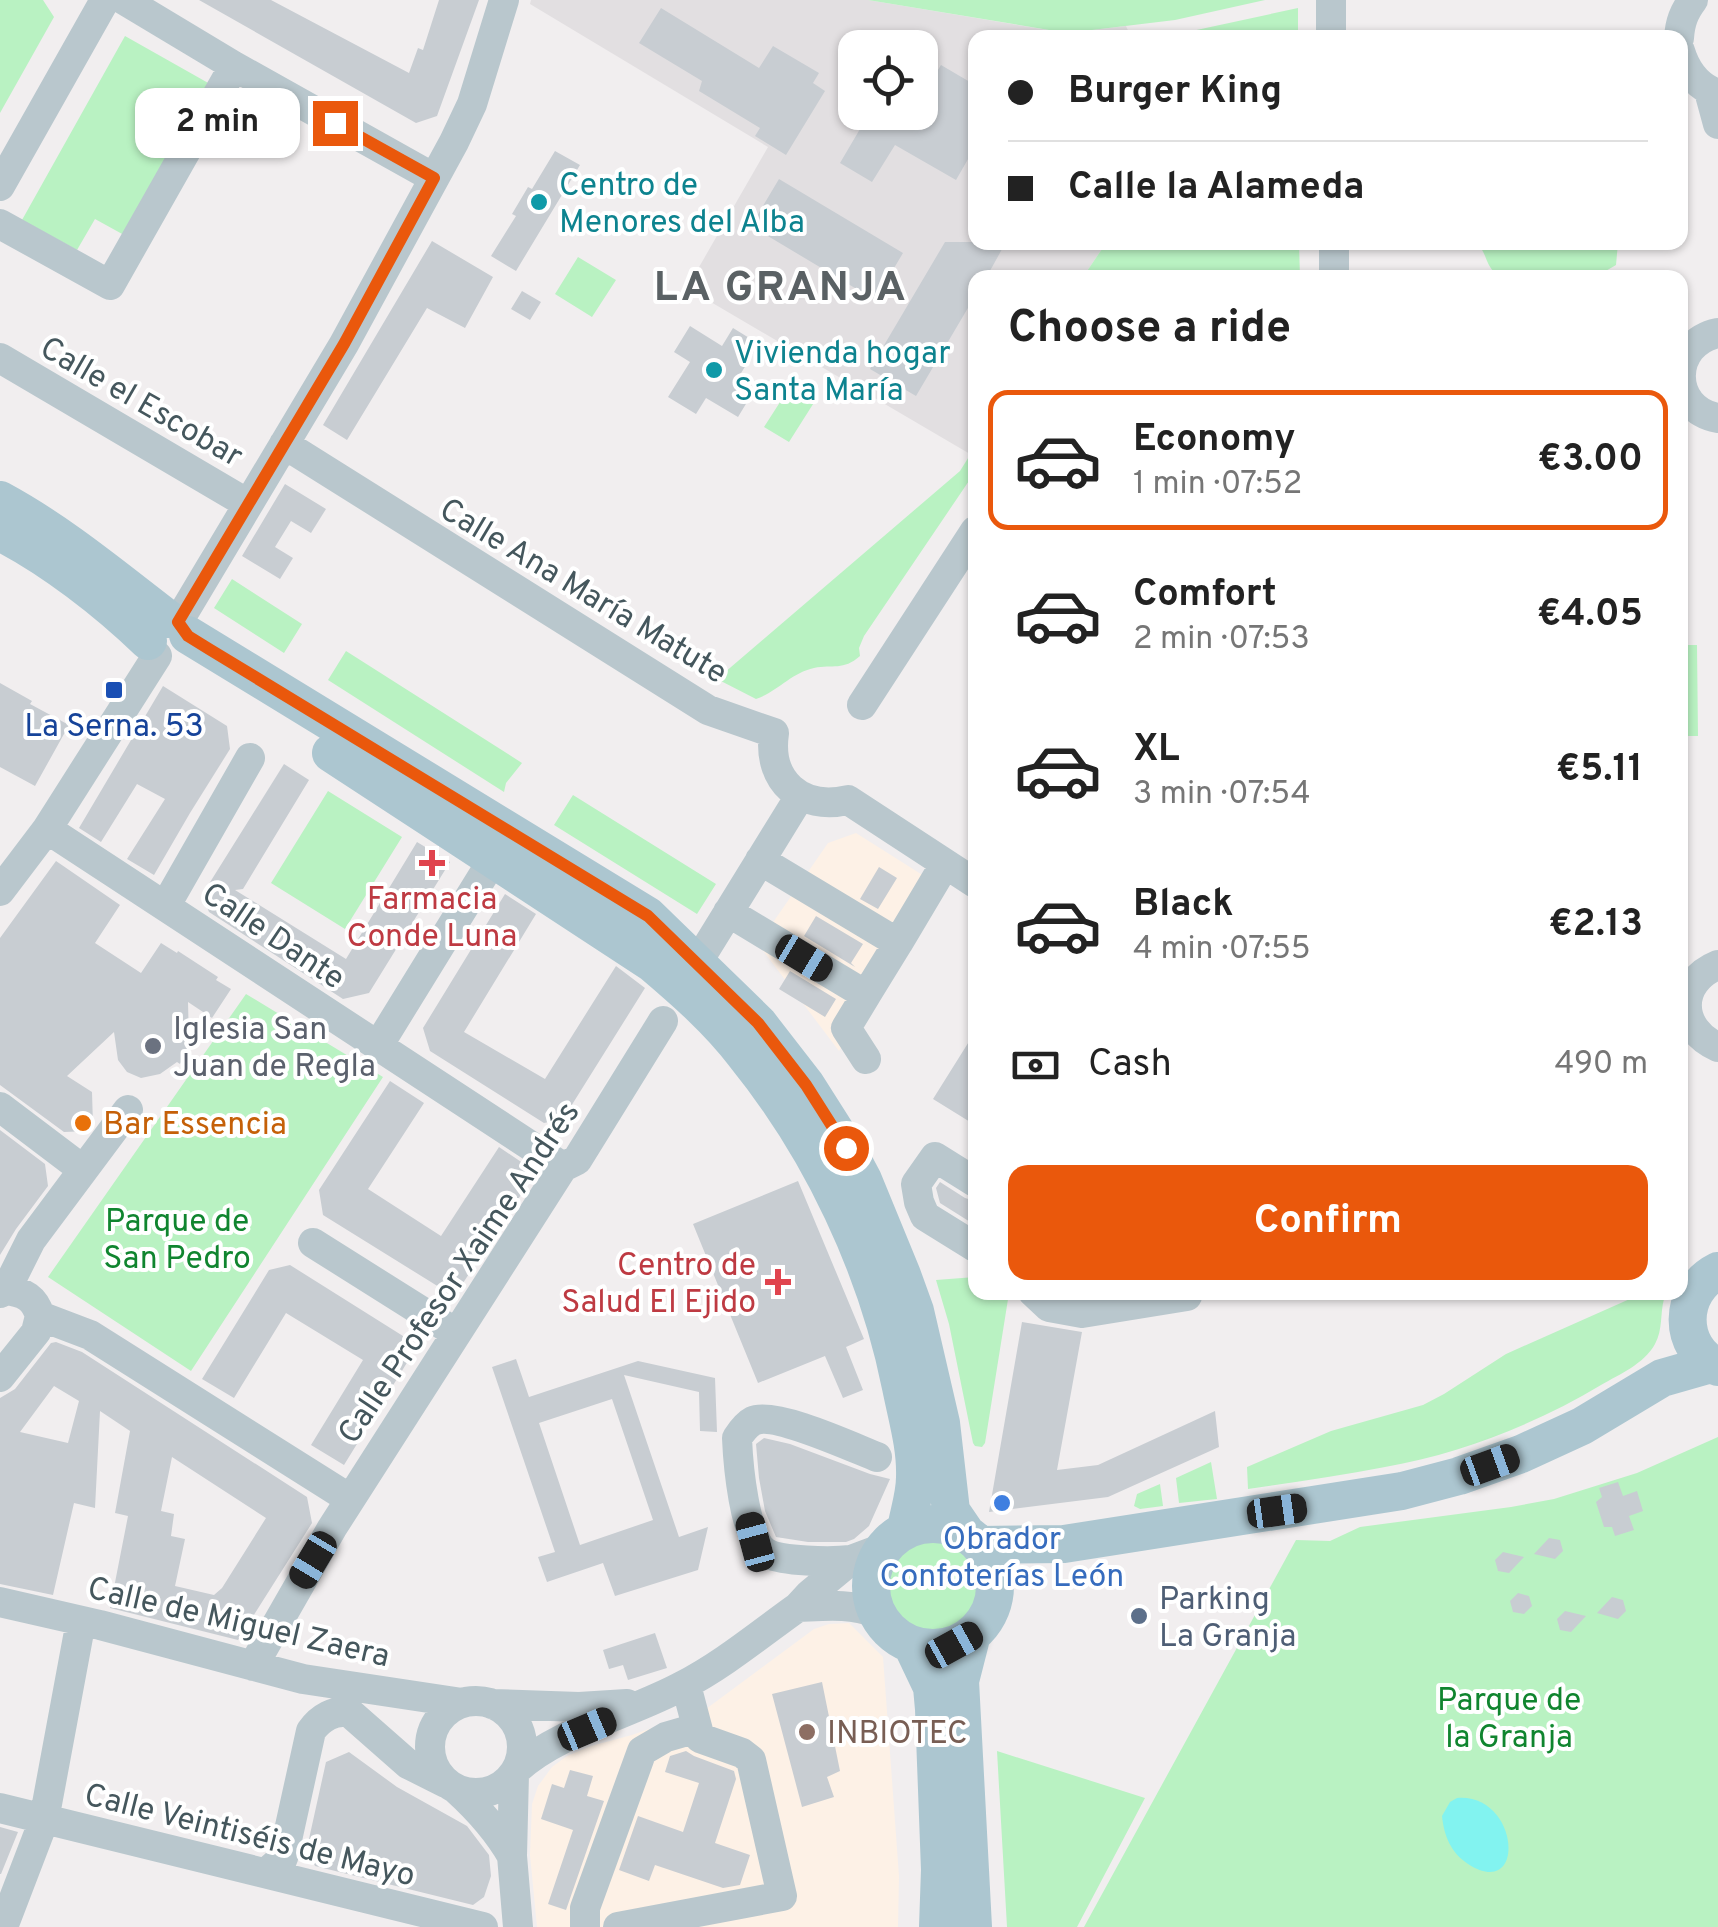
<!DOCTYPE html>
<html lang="en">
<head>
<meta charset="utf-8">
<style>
	body { margin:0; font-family:Overpass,sans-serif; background:#f6f6f6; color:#222; height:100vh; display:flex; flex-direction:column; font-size:38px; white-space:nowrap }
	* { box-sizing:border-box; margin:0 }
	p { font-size:32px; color:#767676 }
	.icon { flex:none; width:55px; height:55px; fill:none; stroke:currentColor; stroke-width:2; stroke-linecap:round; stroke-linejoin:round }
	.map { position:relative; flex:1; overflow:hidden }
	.sheet { position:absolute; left:968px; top:270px; width:720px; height:1030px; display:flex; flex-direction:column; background:#fff; border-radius:20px; box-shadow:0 2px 8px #0004 }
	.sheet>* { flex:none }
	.hud { position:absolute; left:968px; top:30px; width:720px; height:220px; border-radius:20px; box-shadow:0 2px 8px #0004; display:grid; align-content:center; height:220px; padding:0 40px; background:#fff }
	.fabs { position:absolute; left:838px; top:30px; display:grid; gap:20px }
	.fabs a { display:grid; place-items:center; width:100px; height:100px; border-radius:20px; background:#fff; box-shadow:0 2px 8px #0004; font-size:50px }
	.end { position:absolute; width:45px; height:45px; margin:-22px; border:12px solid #ea580c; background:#fff; box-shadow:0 0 0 5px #fff }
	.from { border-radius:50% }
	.bubble { position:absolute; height:70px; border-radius:20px; background:#fff; box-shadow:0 2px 8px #0004; font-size:32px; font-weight:700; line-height:70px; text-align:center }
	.car { position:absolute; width:30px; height:60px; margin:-30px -15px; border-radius:12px; box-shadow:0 0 8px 2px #0007; background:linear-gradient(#222 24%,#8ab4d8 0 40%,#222 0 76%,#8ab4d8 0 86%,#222 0) }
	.hud b { display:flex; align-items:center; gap:35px; height:95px; font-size:38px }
	.hud b+b { border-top:2px solid #e0e0e0 }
	.hud i { width:25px; height:25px; background:#222 }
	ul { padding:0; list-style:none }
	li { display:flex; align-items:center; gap:30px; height:140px; margin:0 20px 15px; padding:0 20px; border:5px solid transparent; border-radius:20px }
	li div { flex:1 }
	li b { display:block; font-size:38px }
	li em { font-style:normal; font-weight:700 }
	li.current { border-color:#ea580c }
	li>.icon { width:90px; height:90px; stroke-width:1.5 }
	h2 { padding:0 40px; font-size:45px; line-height:120px }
	.pay { display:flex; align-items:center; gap:25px; height:110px; padding:0 40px; font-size:38px }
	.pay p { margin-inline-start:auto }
	.primary-button { display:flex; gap:20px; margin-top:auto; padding:20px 40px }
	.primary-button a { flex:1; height:115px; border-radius:20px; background:#ea580c; color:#fff; font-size:40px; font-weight:700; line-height:115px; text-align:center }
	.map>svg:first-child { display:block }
</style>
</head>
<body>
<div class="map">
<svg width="1718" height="1927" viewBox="0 0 1718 1927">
	<rect width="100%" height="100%" fill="#f1eeef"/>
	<path fill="#fdf1e6" d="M856 833 943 888 839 1051 758 944 828 843Z
		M849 1623 883 1657 899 1876 898 1927H537L530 1855 532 1804 538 1786 552 1767 567 1756 591 1746 632 1735 706 1709 814 1629 829 1624Z"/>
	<path fill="#e2dfe1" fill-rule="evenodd" d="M531 0H868L1066 33 1126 26 1131 37 975 38V242L1106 243 1083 277 975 278V447L970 454 687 288 768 147 530 4ZM855 48H920V112H855Z"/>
	<path fill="#b9f2c2" d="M0 0H43L54 17 0 113Z
		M868 0H1265L1175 20 1067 33Z
		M1298 8V37H1164Z
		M125 36 210 84 124 235 95 219 77 250 22 220Z
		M1106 243H1299L1300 277H1083Z
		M1477 243H1618L1616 265 1604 272 1495 273C1486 265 1486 252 1477 243Z
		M578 257 616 280 592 317 555 294Z
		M791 385 815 401 789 442 764 427Z
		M975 447V472L864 636 859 648 860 656C843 671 833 664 814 668 791 673 777 692 756 699L717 679 960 471Z
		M232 579 302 624 284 653 214 608Z
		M1680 645H1697L1698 736H1680Z
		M346 651 522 763 506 783 504 792 328 680Z
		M328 791 402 837 345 929 271 883Z
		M573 795 716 884 697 914 554 825Z
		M246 994 383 1077 191 1371 48 1277Z
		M975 1277V1292L1009 1293 985 1443 982 1447 975 1446 973 1443 949 1324 936 1280Z
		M1641 1294 1664 1299C1660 1313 1663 1330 1655 1344 1644 1364 1620 1374 1601 1385 1536 1424 1460 1454 1385 1467 1340 1476 1294 1482 1248 1489L1247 1467 1331 1431 1423 1405 1444 1394 1506 1354Z
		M1718 1437V1927H1084L1296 1540 1330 1541 1360 1527 1511 1507 1554 1499 1637 1473Z
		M1211 1462 1217 1499 1179 1503 1176 1478Z
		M1160 1484 1163 1506 1140 1509 1134 1506 1137 1494Z
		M888 1586a45 45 0 1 1 90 0a45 45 0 1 1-90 0Z
		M997 1751 1145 1798 1077 1927H1007Z"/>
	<path fill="#82f3f0" d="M1457 1798C1520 1793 1527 1902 1468 1864 1451 1853 1444 1836 1442 1816L1450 1802Z"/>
	<path fill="#c8cdd2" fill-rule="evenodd" d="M199 0H271L409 73 418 48 423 50 439 0H479L437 116 416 123Z
		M661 8 759 68 773 46 819 73 813 83 825 91 786 155 755 136 760 128 699 91 702 81 639 43Z
		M941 65 975 85V147L956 180 895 145 872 182 840 163 870 112H920V80L928 86Z
		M555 151 580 165 516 271 491 256 516 216 512 214 528 187 532 189Z
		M779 179 903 253 875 300 751 226Z
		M432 241 493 277 465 328 427 308 347 440 323 425Z
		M945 242H1006L986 278H975V296L916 396 870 369Z
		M522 291 541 302 530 320 511 309Z
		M690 326 722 346 733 328 759 344 738 378 755 389 738 417 706 398 696 414 668 397 690 362 674 352Z
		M285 484 326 509 311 533 291 521 275 547 293 558 280 579 242 556Z
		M0 683 32 701 30 704 69 725 35 786 0 767Z
		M163 686 227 726 230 749 190 813 154 875 127 859 165 799 137 784 101 842 79 828Z
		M284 764 309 780 243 889 235 890 346 959 417 842 450 862 369 993 343 999 209 912 202 895Z
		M56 861 120 905 95 943 141 973 161 943 177 953 178 951 218 977 216 980 231 989 212 1018 188 1002 189 1041 187 1051 180 1064 177 1062 160 1074 141 1078 127 1072 118 1060 114 1032 67 1076 92 1092 93 1125 89 1131 64 1132 0 1085V938Z
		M879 867 897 878 878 909 860 899Z
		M505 894 536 914 464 1032 545 1079 616 966 645 988 563 1119 544 1123 430 1051 423 1028Z
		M816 916 863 944 851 963 855 967 804 936Z
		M790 971 836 999 825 1017 779 989Z
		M975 1032V1125L933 1099Z
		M390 1081 424 1103 368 1189 441 1236 499 1147 536 1172 463 1283 439 1287 323 1215 319 1190Z
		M0 1130 45 1164 48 1186 16 1229 0 1255Z
		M798 1181 864 1339 846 1347 863 1390 843 1398 825 1356 758 1383 693 1224Z
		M940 1182 965 1198 975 1201V1225L940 1203 936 1188Z
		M290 1265 403 1336 408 1361 344 1465 311 1445 363 1360 286 1313 234 1398 202 1379 269 1270Z
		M1022 1322 1082 1332 1057 1470 1098 1465 1215 1411 1219 1447 1108 1497 989 1512Z
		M56 1342 82 1352 307 1497 312 1523 238 1640 110 1608 128 1516 115 1513 130 1431 100 1411 95 1508 74 1503 53 1595 0 1584V1398L15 1389 51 1343ZM54 1386 79 1401 68 1443 20 1432ZM172 1457 266 1518 222 1588 214 1595 175 1586 185 1539 171 1536 174 1514 161 1511Z
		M516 1359 529 1397 638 1361 715 1378 717 1432 700 1431 699 1392 624 1375 679 1537 708 1527 698 1570 615 1596 603 1563 547 1582 538 1557 555 1552 492 1367ZM612 1399 653 1520 580 1545 539 1423Z
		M764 1438 790 1444 870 1474 890 1479 869 1526 854 1539 846 1542H808L776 1537 765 1511 759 1478 756 1444Z
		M1618 1482 1623 1496 1637 1491 1643 1511 1629 1516 1634 1530 1615 1536 1612 1527H1604L1596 1502 1602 1497 1599 1488Z
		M1549 1538 1560 1540 1563 1551 1555 1559 1534 1554Z
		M1503 1552 1524 1557 1509 1573 1498 1571 1495 1560Z
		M1518 1593 1529 1596 1532 1606 1524 1614 1513 1612 1510 1601Z
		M1612 1597 1623 1600 1626 1611 1618 1619 1597 1613Z
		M1565 1611 1586 1616 1571 1632 1560 1630 1557 1619Z
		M655 1633 667 1668 628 1680 623 1665 609 1669 603 1650Z
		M822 1682 840 1771 827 1777 834 1797 802 1807 772 1694Z
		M686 1751 694 1756 734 1771 736 1779 715 1843 750 1855 740 1885 723 1888 655 1865 649 1881 619 1870 638 1816 683 1832 699 1783 665 1772 670 1756Z
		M349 1752 397 1787 467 1826 489 1855 491 1876 484 1897 473 1905 315 1866 307 1848 326 1762Z
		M570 1770 593 1776 587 1796 604 1801 566 1910 548 1904 573 1830 541 1819 552 1784 564 1788Z
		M0 1827 18 1832 1 1874H0Z"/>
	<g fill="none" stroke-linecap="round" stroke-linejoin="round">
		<path stroke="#b9c7cd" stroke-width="30" d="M124 0 234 66 434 178
			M1331 38V0
			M1679 38C1680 22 1684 12 1693 0
			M1680 51C1686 71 1698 87 1718 94
			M1709 91 1718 124
			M0 186 105 0
			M0 224 110 285 234 66
			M1334 242V278
			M1718 333C1669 343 1668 409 1718 418
			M0 358 248 504
			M284 444 708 710 774 733C767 781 801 811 848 800L975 883
			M178 622 344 344 454 142 472 104 504 0
			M862 705 975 531
			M47 829 563 1167
			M0 891 47 829 157 656
			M166 905 250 758
			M728 912 866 995 898 943 760 860
			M898 943 945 864
			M697 963 800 796
			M1718 965C1676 982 1677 1029 1718 1047
			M866 995 846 1028 866 1059
			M378 1046 502 845
			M0 1107 82 1169
			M975 1182 935 1157 916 1184 919 1202 925 1216 975 1247
			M313 1243 456 1333
			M6 1290C24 1292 35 1298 40 1316L90 1335 350 1499
			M1033 1292 1049 1307 1082 1313 1187 1296 1186 1292
			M0 1293 6 1290 31 1240 128 1110
			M0 1377 36 1332 40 1316
			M851 1560C833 1562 779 1562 765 1552 744 1538 738 1462 737 1438 741 1432 747 1424 753 1421 774 1411 854 1448 877 1457
			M0 1602 100 1625 303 1679 462 1703
			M798 1607C825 1606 850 1603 876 1613
			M253 1666 332 1528 563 1167 577 1160 663 1021
			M430 1747a46 46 0 1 1 92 0a46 46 0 1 1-92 0Z
			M492 1704 579 1707 627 1704
			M516 1770C556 1732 632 1713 682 1686 723 1665 760 1634 798 1607L810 1594 851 1560 883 1548
			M514 1774 512 1856 518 1927
			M457 1790C479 1810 497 1830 512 1856
			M0 1808 483 1927
			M266 1873 283 1858 311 1731C320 1718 335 1709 350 1713L408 1764 446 1783
			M3 1927 44 1820 81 1621
			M585 1927V1908L642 1751 666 1737 697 1728
			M618 1927 782 1896 751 1760 742 1753 700 1738 686 1685"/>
		<path stroke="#acc6d0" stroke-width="38" d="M0 500C61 533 113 577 168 619
			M0 532C50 557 108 602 148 641
			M188 635 648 916 758 1023 806 1085 846 1148 863 1180 902 1275 915 1311 941 1423 951 1511 966 1533
			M331 753 652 963C685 991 718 1020 744 1054 821 1149 877 1267 901 1387 907 1417 916 1447 915 1477 915 1495 909 1512 906 1529
			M1718 1271C1678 1291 1677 1348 1718 1367
			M871 1586a62 62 0 1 1 124 0a62 62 0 1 1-124 0Z
			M980 1545 1064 1544 1402 1491 1459 1476 1521 1454 1582 1426 1662 1378 1711 1364
			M972 1634 960 1681 973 1927
			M912 1645 932 1687 934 1709 940 1870 938 1927"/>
	</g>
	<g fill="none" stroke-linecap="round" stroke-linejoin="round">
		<path stroke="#ea580c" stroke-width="12" d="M335 123 434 178 344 344 178 622 188 636 209 649 648 916 758 1023 806 1085 846 1148"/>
	</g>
	<g fill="#0f9aa8" stroke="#fff" stroke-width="4">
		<circle cx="539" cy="202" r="10"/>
		<circle cx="714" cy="370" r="10"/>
	</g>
	<rect fill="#1a4fb4" stroke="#fff" stroke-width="4" x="104" y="680" width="20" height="20" rx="5"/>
	<g fill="#e0444e" stroke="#fff" stroke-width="4">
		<path d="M427 848h10v10h10v10h-10v10h-10v-10h-10v-10h10z"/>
		<path d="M773 1267h10v10h10v10h-10v10h-10v-10h-10v-10h10z"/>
	</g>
	<circle fill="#6b7280" stroke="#fff" stroke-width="4" cx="153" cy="1046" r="10"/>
	<circle fill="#e8710a" stroke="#fff" stroke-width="4" cx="83" cy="1123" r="10"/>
	<circle fill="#3f7fe0" stroke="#fff" stroke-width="4" cx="1002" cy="1503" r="10"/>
	<circle fill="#5c6f8a" stroke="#fff" stroke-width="4" cx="1139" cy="1616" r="10"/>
	<circle fill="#8d6e63" stroke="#fff" stroke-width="4" cx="807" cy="1732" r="10"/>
	<g text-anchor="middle" stroke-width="8" stroke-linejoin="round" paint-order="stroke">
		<g font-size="32" fill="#0d838f" stroke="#fff" text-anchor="start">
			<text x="559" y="195">Centro de<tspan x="559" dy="37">Menores del Alba</tspan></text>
			<text x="734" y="363">Vivienda hogar<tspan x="734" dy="37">Santa María</tspan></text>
		</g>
		<g font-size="32" fill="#45575d" stroke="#fff">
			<text transform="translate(142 401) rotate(30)" y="11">Calle el Escobar</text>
			<text transform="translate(584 590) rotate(31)" y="11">Calle Ana María Matute</text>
			<text transform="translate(274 935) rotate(34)" y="11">Calle Dante</text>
			<text transform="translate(458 1272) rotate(-56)" y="11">Calle Profesor Xaime Andrés</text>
			<text transform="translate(239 1621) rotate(13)" y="11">Calle de Miguel Zaera</text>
			<text transform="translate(250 1834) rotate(14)" y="11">Calle Veintiséis de Mayo</text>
		</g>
		<g font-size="32" fill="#164399" stroke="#fff">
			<text x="114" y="736">La Serna. 53</text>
		</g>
		<g font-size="32" fill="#be3a42" stroke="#fff">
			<text x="432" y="909">Farmacia<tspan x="432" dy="37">Conde Luna</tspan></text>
			<text x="756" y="1275" text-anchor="end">Centro de<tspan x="756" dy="37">Salud El Ejido</tspan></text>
		</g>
		<g font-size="32" fill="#5b616d" stroke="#fff" text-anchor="start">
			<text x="173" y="1039">Iglesia San<tspan x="173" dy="37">Juan de Regla</tspan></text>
		</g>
		<g font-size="32" fill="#c56008" stroke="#fff" text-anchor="start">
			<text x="103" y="1134">Bar Essencia</text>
		</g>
		<g font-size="32" fill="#10852f" stroke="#fff">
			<text x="177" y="1231">Parque de<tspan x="177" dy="37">San Pedro</tspan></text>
			<text x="1509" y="1710">Parque de<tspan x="1509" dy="37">la Granja</tspan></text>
		</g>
		<g font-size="32" fill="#366cbe" stroke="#fff">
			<text x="1002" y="1549">Obrador<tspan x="1002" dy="37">Confoterías León</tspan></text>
		</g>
		<g font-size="32" fill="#4e5e75" stroke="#fff" text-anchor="start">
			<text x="1159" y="1609">Parking<tspan x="1159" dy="37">La Granja</tspan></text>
		</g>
		<g font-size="32" fill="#785e54" stroke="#fff" text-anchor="start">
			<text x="827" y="1743">INBIOTEC</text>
		</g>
		<g font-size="42" font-weight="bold" letter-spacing="2.5" fill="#5a6164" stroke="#fff">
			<text x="781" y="300">LA GRANJA</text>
		</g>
	</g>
</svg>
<div class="fabs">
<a><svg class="icon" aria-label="locate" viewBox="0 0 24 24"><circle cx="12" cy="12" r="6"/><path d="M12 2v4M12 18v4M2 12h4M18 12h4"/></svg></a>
</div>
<i class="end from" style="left:846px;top:1148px"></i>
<i class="end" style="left:335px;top:123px"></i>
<div class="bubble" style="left:135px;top:88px;width:165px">2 min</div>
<i class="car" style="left:804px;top:958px;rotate:121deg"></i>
<i class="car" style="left:1490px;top:1465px;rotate:70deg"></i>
<i class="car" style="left:1277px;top:1511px;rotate:82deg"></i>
<i class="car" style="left:755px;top:1542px;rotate:345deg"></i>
<i class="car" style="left:313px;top:1560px;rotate:211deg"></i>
<i class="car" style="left:954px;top:1645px;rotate:61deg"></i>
<i class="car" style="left:587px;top:1729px;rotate:67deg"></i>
<div class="hud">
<b><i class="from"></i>Burger King</b>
<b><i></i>Calle la Alameda</b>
</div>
<section class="sheet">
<h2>Choose a ride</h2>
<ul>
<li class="current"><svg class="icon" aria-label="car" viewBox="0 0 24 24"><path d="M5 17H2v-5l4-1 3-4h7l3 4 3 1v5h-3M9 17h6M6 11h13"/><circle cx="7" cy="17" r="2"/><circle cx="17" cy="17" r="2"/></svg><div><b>Economy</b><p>1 min · 07:52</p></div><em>€3.00</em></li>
<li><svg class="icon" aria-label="car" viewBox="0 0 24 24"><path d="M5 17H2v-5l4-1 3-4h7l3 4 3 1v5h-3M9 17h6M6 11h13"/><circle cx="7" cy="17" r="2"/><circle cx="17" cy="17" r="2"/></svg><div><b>Comfort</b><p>2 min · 07:53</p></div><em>€4.05</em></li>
<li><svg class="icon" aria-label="car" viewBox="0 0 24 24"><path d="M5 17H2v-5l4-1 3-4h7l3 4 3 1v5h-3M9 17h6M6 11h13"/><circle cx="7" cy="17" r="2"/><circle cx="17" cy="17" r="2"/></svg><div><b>XL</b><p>3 min · 07:54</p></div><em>€5.11</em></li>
<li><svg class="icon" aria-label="car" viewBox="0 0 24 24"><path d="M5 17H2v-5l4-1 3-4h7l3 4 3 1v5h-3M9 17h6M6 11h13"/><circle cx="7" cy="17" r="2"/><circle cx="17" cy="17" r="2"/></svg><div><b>Black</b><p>4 min · 07:55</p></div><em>€2.13</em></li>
</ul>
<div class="pay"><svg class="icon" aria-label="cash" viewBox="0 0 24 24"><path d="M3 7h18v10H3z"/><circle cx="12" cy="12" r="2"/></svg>Cash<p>490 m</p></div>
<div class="primary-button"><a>Confirm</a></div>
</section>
</div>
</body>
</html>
